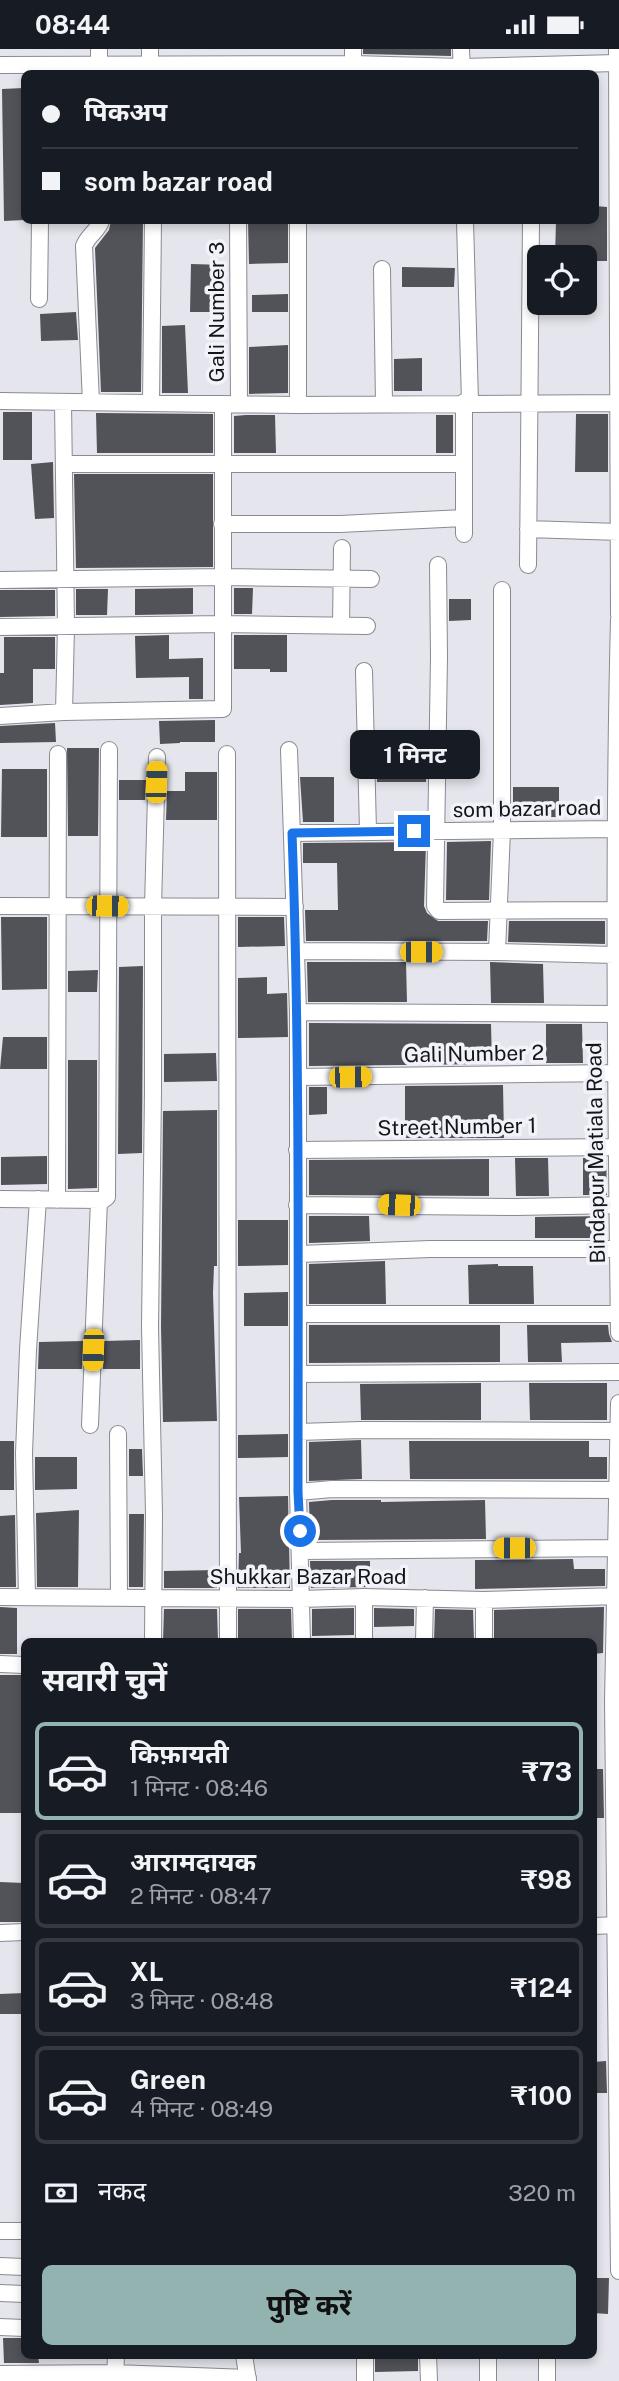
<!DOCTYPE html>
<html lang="hi">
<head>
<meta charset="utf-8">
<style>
	body { margin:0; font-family:"Public Sans","Noto Sans Devanagari",sans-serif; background:#20242c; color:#f1f3f6; height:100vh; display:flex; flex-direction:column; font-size:26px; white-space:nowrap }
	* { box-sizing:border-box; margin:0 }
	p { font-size:23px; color:#9ea1a6 }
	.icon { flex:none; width:38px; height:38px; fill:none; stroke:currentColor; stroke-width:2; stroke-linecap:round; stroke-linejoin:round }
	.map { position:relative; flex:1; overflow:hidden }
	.sheet { position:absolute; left:21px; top:1589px; width:576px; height:721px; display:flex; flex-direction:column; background:#171b24; border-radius:10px; box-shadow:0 4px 10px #0003 }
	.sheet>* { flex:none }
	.hud { position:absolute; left:21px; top:21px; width:578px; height:154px; border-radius:10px; box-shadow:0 4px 10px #0003; display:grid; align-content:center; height:154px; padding:0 21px; background:#171b24 }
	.buttons { position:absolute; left:527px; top:196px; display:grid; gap:14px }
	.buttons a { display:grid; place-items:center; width:70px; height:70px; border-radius:10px; background:#171b24; box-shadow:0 4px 10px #0003; font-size:35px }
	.end { position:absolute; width:32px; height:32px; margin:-16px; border:9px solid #1a73e8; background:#fff; box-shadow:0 0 0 4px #fff }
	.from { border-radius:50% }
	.bubble { position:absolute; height:49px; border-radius:10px; background:#171b24; box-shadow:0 4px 10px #0003; font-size:23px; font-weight:700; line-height:49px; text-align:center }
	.car { position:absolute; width:21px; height:42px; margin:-21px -10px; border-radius:9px; box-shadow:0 0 5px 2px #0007; background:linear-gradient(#f5c518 24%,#345 0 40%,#f5c518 0 76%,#345 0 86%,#f5c518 0) }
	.hud b { display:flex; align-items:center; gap:24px; height:66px; font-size:26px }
	.hud b+b { border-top:2px solid #363941 }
	.hud i { width:18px; height:18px; background:#f1f3f6 }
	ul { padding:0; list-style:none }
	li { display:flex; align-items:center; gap:21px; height:98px; margin:0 14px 10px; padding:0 7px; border:4px solid #363941; border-radius:10px }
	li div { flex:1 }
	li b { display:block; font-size:26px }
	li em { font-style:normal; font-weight:700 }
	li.current { border-color:#92b3af }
	li>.icon { width:63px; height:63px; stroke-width:1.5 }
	h2 { padding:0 21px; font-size:32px; line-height:84px }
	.pay { display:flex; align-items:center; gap:18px; height:77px; padding:0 21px; font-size:26px }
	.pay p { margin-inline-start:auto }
	.cta { display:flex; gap:14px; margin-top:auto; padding:14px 21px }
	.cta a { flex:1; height:80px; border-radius:10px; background:#92b3af; color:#111; font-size:28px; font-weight:700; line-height:80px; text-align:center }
	.status { display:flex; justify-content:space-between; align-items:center; height:49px; padding:0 35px; background:#171b24; direction:ltr }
	.status svg { height:19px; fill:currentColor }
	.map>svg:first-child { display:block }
</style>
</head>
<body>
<div class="status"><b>08:44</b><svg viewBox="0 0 49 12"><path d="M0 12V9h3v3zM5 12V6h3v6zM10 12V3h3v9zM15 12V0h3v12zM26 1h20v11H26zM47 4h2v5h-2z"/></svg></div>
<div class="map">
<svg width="619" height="2332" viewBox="0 0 619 2332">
	<rect width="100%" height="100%" fill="#e5e5ed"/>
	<path fill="#525359" d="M363 0H451V7L363 5Z
		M24 39V171L4 172 2 40Z
		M595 157 607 158V212H584V208H555L556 172H595Z
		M111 172H143L141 343H101L95 199 109 181Z
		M248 172H288V214L249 215Z
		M191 215 225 216 224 263H190Z
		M402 218 455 219 454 238H402Z
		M288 245V263H252V246Z
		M76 263 78 291 41 292 40 265Z
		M185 276 188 344H162V277Z
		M288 296V344L249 345V298Z
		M422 309V342H394V310Z
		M3 363H32V411H3Z
		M96 364 213 365V404H97Z
		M576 365H608V423H575Z
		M246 366H275L276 404H234V367Z
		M436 366H453V404H436Z
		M53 413 54 469 35 470 31 415Z
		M74 425H213V518L76 519Z
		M193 539V565L135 566V540Z
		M234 539H253L252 565H234Z
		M76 540H108L107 566H76Z
		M0 541H55V567L0 568Z
		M449 550H471V571L449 572Z
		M169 586V610L203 609V650H189V628L136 629 135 587Z
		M234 586H287V623H270V620H234Z
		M4 588H55V620H33V654L0 656V624H4Z
		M215 671V693H180V694L160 695 159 672Z
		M55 674 56 693 0 694V677Z
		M67 699H99L98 787H68Z
		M377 710 427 711 426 733H377Z
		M2 720H47V788H1Z
		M185 723H217V771H166L167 742H185Z
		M300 728H334V773H303Z
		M119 731H146L145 751H119Z
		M513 738H559V768H513Z
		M491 792 489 851H446L447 793Z
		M426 793 424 857 427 864 438 872H488L487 892H306L305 861H338L337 814H303V794Z
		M1 868H47V940L2 941Z
		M238 868H284L285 897 238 898Z
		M509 872H605V895L508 893Z
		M307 913H406L407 953H308Z
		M490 913 543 915 544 954H491Z
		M143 917 142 1104 118 1105 119 918Z
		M98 921 97 943H68V922Z
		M267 928V945L287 944 288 988 238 989V929Z
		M309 974 491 975 492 1015 309 1017Z
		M546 975H582L583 1014H546Z
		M3 988H47V1020H0Z
		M216 1004 217 1032 164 1033V1005Z
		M68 1011H97V1139L68 1140Z
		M503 1036 504 1089H405V1037Z
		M309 1038H327V1065L309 1066Z
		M217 1061V1217H214L213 1244 217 1372 163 1373 161 1278 163 1062Z
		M47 1107V1135L1 1136V1108Z
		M515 1109H548L549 1147H516Z
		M583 1109H606L607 1146H583Z
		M489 1110V1147L309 1146V1111Z
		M309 1167H369L370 1192 309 1194Z
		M607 1167V1189H535V1168Z
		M238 1171H288V1216L238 1217Z
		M385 1212 386 1255H309V1215Z
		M498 1215V1217H533L534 1255H469L468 1216Z
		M288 1243V1277H244V1244Z
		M309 1276H500V1313L309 1314Z
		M527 1276H608L609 1285 612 1293 561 1294 562 1313H528Z
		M140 1291V1320H103L104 1292Z
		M83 1292 82 1320H38L39 1293Z
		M481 1334V1371H361L360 1335Z
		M529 1334H607V1371H530Z
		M288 1385V1408L238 1409V1386Z
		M361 1391 362 1430 309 1432V1393Z
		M0 1392H14V1441H0Z
		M409 1392H589V1408H607V1430H410Z
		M129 1400H142L143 1427H129Z
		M35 1408H77V1440L35 1441Z
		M288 1447 290 1539H238L239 1504H241L239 1448Z
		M332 1451H381V1453L485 1451 486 1490 310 1491 309 1453Z
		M79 1461 78 1538H37L36 1464Z
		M129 1465H144L143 1538H129Z
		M15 1466 16 1538H0V1467Z
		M573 1510 574 1520H605V1537L475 1540V1511Z
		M310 1512H370V1538L311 1539Z
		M217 1521V1539H164V1522Z
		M0 1558 17 1559V1605H0Z
		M604 1558 603 1604 593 1605V1592H494V1561Z
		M354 1559V1586L312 1587V1560Z
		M374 1559 414 1560V1577L374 1578Z
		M164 1560H217L218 1592H163Z
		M238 1560H291L292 1592H238Z
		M435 1560 473 1561 474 1592H434Z
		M0 1626H24V1764H0Z
		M593 1720H603L604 1769H593Z
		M0 1833 24 1834V1873H0Z
		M24 1944V1965H0V1945Z
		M606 2012 607 2044H593V2013Z
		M593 2229H609L608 2265 593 2264Z
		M3 2289H24V2306H38L39 2314H4Z
		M375 2306H418V2322L375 2323Z"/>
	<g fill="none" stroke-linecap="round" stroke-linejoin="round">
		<defs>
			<path id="minor" d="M99 0V24
				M150 0V24
				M461 0 462 24
				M617 0 619 566
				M0 16 353 15 462 18 617 14
				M353 24V0
				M238 172 239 355
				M465 172 470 353
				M382 220 384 355
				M39 250 40 172
				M0 352 298 356 618 354
				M63 353 66 578 64 663
				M91 353 84 197C88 186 98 182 101 172
				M464 353V485
				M151 354 153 172
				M298 356V172
				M64 415H464
				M222 475H340L464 469
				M528 480 619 483
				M438 516 439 608 435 857 439 862 615 861
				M528 516 531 172
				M0 531 223 528 371 530
				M619 570C613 808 616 1046 619 1284
				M341 577 342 499
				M0 578 223 575 367 577
				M364 622 368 782
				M0 667 64 663 223 660V355
				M289 701 298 963V1443L302 1592
				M227 705 228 1592
				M292 784 615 780
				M0 857 295 858
				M297 902 497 903 615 906
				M497 903 502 781V541
				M298 963 615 965
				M298 1028 616 1024
				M297 1101 619 1098
				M0 1150 103 1151 107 1148 109 701
				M57 1151 58 705
				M297 1156 516 1158 619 1156
				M299 1205 430 1200H619
				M298 1265H619
				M298 1325 619 1323
				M619 1354 613 1652 619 2222
				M90 1376 99 1151
				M298 1383 361 1381 619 1382
				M118 1385 119 1548
				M298 1443 332 1440 619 1441
				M301 1502 619 1499
				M0 1548 301 1550 364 1548 484 1551 619 1547
				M27 1548 24 1404 28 1301 38 1150
				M153 1592 154 1465 150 1278 153 1043V858L157 708
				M364 1592V1548
				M424 1592 425 1549
				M484 1592V1551
				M0 1615 24 1616
				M593 1877 619 1876
				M0 1884 24 1883
				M0 2182H24
				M0 2217 24 2218
				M0 2244 24 2245
				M0 2278 24 2279
				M244 2306 248 2332
				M365 2306V2332
				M428 2306 429 2332
				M488 2306V2332
				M547 2306V2332
				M0 2325 115 2324 248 2329
				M115 2332 116 2306"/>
		</defs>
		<use href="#minor" stroke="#8a8a91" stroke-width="18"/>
		<use href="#minor" stroke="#fff" stroke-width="16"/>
	</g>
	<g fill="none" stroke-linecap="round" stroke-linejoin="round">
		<path stroke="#1a73e8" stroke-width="9" d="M300 1482 298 1443C298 1223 300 1003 292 784L414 782"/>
	</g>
	<g text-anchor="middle" stroke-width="7" stroke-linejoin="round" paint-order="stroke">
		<g font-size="21" fill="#151518" stroke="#f2f2fa">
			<text transform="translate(217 263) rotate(-90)" y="7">Gali Number 3</text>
			<text transform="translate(527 760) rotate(-1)" y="7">som bazar road</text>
			<text transform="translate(474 1005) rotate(-1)" y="7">Gali Number 2</text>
			<text transform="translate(457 1078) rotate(-1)" y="7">Street Number 1</text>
			<text transform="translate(596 1104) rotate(-91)" y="7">Bindapur Matiala Road</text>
			<text x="308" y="1535">Shukkar Bazar Road</text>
		</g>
	</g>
</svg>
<div class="buttons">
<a><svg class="icon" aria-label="locate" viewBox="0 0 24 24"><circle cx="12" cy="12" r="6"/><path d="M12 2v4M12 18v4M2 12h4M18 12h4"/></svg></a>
</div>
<i class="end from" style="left:300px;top:1482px"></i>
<i class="end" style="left:414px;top:782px"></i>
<div class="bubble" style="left:350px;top:681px;width:130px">1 मिनट</div>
<i class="car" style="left:156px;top:733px;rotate:2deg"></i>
<i class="car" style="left:107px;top:857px;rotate:91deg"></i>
<i class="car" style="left:421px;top:903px;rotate:90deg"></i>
<i class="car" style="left:350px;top:1028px;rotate:89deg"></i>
<i class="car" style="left:399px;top:1156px;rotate:272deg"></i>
<i class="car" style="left:93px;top:1301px;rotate:182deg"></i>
<i class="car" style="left:514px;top:1499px;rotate:270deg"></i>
<div class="hud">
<b><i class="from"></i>पिकअप</b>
<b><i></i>som bazar road</b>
</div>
<section class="sheet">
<h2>सवारी चुनें</h2>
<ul>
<li class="current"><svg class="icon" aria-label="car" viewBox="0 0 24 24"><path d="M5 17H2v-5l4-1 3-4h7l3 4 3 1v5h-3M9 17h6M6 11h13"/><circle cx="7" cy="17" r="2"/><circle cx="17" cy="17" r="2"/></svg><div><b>किफ़ायती</b><p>1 मिनट · 08:46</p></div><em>₹73</em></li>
<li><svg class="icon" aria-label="car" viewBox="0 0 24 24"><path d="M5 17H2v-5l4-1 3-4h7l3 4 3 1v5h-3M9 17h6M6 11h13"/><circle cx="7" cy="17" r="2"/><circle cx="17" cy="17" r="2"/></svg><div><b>आरामदायक</b><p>2 मिनट · 08:47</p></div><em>₹98</em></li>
<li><svg class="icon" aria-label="car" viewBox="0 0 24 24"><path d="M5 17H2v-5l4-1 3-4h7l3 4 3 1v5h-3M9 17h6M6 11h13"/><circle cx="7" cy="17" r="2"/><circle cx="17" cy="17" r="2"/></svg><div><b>XL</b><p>3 मिनट · 08:48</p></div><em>₹124</em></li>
<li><svg class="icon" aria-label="car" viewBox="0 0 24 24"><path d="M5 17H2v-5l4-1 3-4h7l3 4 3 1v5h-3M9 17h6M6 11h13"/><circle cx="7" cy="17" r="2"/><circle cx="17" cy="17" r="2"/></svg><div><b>Green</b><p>4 मिनट · 08:49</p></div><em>₹100</em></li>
</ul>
<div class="pay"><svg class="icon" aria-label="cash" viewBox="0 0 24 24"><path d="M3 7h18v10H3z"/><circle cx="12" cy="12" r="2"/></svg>नकद<p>320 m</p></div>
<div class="cta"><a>पुष्टि करें</a></div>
</section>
</div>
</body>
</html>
